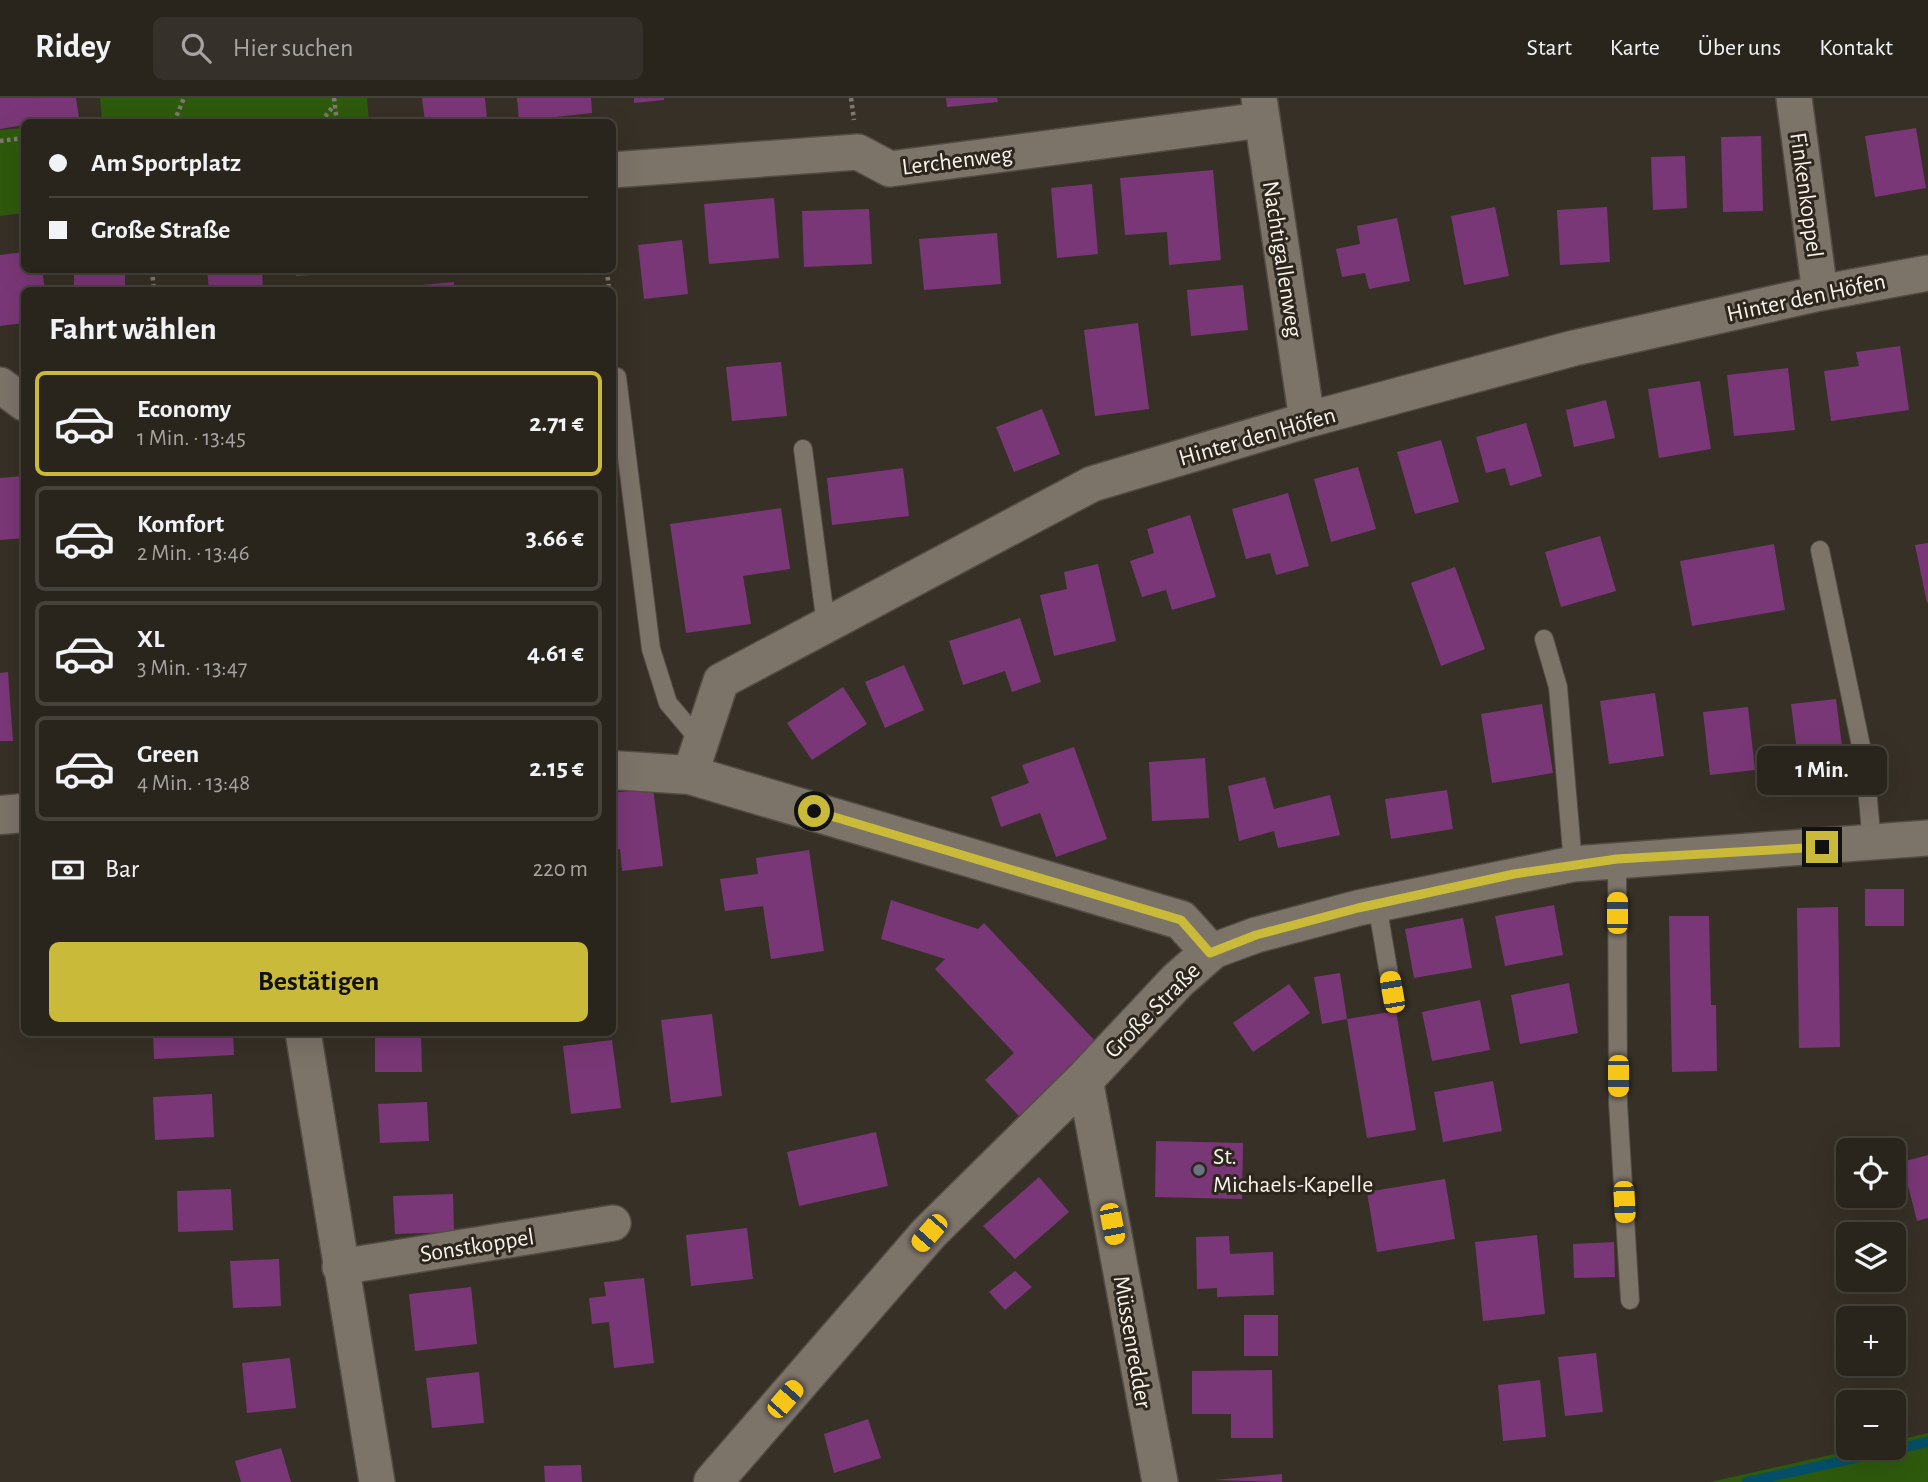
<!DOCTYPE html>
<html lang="de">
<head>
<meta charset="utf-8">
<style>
	body { margin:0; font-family:"Alegreya Sans",sans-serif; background:#353029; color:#f1f3f6; height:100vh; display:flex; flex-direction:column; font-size:26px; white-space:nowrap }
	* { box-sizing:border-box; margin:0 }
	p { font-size:23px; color:#a5a4a3 }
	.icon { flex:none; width:38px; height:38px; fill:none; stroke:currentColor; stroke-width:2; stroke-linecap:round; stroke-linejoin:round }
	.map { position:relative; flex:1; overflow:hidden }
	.drawer { position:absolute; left:21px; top:189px; width:595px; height:749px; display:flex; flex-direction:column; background:#29241c; border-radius:10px; box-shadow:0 7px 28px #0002,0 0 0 2px #45413b }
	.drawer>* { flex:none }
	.banner { position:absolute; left:21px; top:21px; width:595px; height:154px; border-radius:10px; box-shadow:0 7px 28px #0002,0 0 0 2px #45413b; display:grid; align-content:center; height:154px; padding:0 28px; background:#29241c }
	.tools { position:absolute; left:1836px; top:1040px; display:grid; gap:14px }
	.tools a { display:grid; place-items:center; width:70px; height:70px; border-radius:10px; background:#29241c; box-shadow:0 7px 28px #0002,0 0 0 2px #45413b; font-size:35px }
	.end { position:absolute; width:32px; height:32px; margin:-16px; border:9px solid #caba39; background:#111; box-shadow:0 0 0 4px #111 }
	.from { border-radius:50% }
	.bubble { position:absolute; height:49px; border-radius:10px; background:#29241c; box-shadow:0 7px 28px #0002,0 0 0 2px #45413b; font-size:23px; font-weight:700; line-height:49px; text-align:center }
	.car { position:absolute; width:21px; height:42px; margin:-21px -10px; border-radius:9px; box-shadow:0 0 5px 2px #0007; background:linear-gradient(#f5c518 24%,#345 0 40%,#f5c518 0 76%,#345 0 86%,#f5c518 0) }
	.banner b { display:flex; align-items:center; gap:24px; height:66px; font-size:26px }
	.banner b+b { border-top:2px solid #45413b }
	.banner i { width:18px; height:18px; background:#f1f3f6 }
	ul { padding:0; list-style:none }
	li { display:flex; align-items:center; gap:21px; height:105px; margin:0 14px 10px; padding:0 14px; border:4px solid #45413b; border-radius:10px }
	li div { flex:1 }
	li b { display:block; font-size:26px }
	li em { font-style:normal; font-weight:700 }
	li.active { border-color:#caba39 }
	li>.icon { width:63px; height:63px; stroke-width:1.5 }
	h2 { padding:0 28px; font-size:32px; line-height:84px }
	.pay { display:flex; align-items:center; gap:18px; height:77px; padding:0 28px; font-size:26px }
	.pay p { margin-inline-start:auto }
	.button { display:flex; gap:14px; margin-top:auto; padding:14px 28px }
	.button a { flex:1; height:80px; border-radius:10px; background:#caba39; color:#111; font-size:28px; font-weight:700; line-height:80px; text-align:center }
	header { display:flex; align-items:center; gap:42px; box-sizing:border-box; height:98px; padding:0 35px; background:#29241c; border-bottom:2px solid #45413b }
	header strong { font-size:33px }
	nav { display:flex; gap:38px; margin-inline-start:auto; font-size:24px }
	.search { width:490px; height:63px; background:#353029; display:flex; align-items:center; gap:18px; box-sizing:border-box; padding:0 24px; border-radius:10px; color:#a5a4a3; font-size:26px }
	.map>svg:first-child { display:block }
</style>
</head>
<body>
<header>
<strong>Ridey</strong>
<div class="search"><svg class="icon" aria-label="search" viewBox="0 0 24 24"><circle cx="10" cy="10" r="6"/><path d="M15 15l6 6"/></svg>Hier suchen</div>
<nav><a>Start</a><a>Karte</a><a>Über uns</a><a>Kontakt</a></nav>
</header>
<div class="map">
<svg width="1928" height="1384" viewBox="0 0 1928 1384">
	<rect width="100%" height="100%" fill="#373026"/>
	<path fill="#2e5a0d" d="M100 0H367L369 24H71L102 21Z
		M24 30V115L0 118V32Z
		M1928 1335V1384H1710L1866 1349H1894V1343Z"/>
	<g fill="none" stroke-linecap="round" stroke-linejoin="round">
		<path stroke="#044f67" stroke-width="10" d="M1747 1384 1928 1344"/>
	</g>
	<path fill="#7a3777" d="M0 0H76L79 20 24 24V27L0 31Z
		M422 0H485L487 20 425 24Z
		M517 0H591L592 15 519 23Z
		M634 0H664V2L634 5Z
		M946 0H997L998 4 947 9Z
		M1916 30 1926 90 1875 99 1865 38Z
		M1761 38 1763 113 1723 114 1721 39Z
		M1685 58 1687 110 1653 112 1651 59Z
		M1213 72 1221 162 1169 167 1167 134 1125 137 1120 80Z
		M1092 86 1098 156 1057 160 1051 90Z
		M774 100 779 160 709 166 704 106Z
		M1495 109 1509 178 1464 187 1451 118Z
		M1607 109 1610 164 1560 167 1557 112Z
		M869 111 872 166 804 169 802 113Z
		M1397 120 1410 183 1369 191 1365 175 1342 179 1336 151 1360 146 1357 128Z
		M997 135 1001 186 924 192 919 141Z
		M682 142 688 196 644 201 638 147Z
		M24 154V172H42L45 192H24V225L0 228V157Z
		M74 172H125V192H74Z
		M207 172H262L263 192H209Z
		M296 172H350V175L296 178Z
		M454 184V192H402L401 189Z
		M1243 187 1248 232 1191 238 1187 192Z
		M1138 225 1149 311 1095 318 1084 232Z
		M1900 248 1909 312 1831 323 1824 273 1859 268 1856 254Z
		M781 264 787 318 732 323 726 269Z
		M1788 270 1795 332 1734 338 1727 277Z
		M1700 283 1711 351 1659 360 1648 291Z
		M1606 302 1615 340 1574 349 1566 312Z
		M1042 311 1060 356 1014 374 996 329Z
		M1526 325 1542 378 1510 388 1505 370 1486 375 1476 339Z
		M1441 342 1459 404 1415 416 1397 354Z
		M1358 369 1376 431 1331 444 1314 381Z
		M903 370 909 418 832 427 827 380Z
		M24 378V440L0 442V380Z
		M1288 395 1309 468 1276 477 1270 455 1246 461 1232 411Z
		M781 410 790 471 743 478 751 526 686 535 670 426Z
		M1190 417 1216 499 1172 512 1166 492 1142 499 1130 463 1154 455 1147 431Z
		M1600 438 1616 493 1561 509 1545 454Z
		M1928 445V504L1927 505 1915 447Z
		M1774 446 1785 512 1692 528 1680 463Z
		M1098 466 1116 543 1054 558 1040 497 1067 491 1064 474Z
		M1455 469 1485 551 1441 568 1411 485Z
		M1020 520 1041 584 1012 594 1005 573 963 587 949 543Z
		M904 567 924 612 885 630 865 584Z
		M8 574 13 643H0V575Z
		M843 589 867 626 812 662 787 625Z
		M1655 595 1664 658 1609 666 1600 603Z
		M1836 601 1844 664 1799 669 1791 606Z
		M1542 606 1553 675 1492 685 1481 616Z
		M1748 609 1755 672 1710 677 1703 614Z
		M1074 649 1107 741 1056 759 1040 715 1001 729 991 699 1029 685 1022 667Z
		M1205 660 1209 720 1152 723 1149 664Z
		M1265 679 1274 711 1330 697 1340 737 1278 750 1274 733 1239 743 1228 688Z
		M653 690 663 768 622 773 620 751 612 752V695Z
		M1447 692 1453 731 1391 741 1385 701Z
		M809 752 824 853 771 861 763 808 725 813 720 781 758 776 756 760Z
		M1865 791H1904V828H1865Z
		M891 802 978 831 984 825 1097 945 1019 1018 985 982 1014 955 935 871 945 861 881 841Z
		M1554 807 1563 857 1505 868 1495 818Z
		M1838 809 1840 949 1799 950 1797 810Z
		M1669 818H1709L1711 907H1716L1717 973 1672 974Z
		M1463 820 1472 870 1414 880 1405 831Z
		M1340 875 1347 921 1396 913 1416 1032 1367 1040 1347 921 1322 926 1314 879Z
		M1569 885 1578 935 1520 946 1511 897Z
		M1289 886 1310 915 1253 954 1233 925Z
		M1480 902 1490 952 1432 963 1422 914Z
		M712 916 722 998 671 1005 661 922Z
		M153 934H233L234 957 154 961Z
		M375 934H421L422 974H375Z
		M612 942 621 1010 571 1016 563 948Z
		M1493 983 1502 1033 1443 1044 1434 994Z
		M212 996 214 1039 155 1042 153 999Z
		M427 1004 429 1043 380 1045 378 1006Z
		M876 1034 888 1088 799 1108 787 1054Z
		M1156 1043 1243 1045 1242 1101 1155 1099Z
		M1928 1057V1120L1917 1123 1902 1064Z
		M1039 1079 1069 1114 1015 1161 983 1128Z
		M1445 1081 1455 1141 1377 1154 1367 1094Z
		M231 1091 233 1132 178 1134 177 1093Z
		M453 1096 454 1134 395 1136 393 1098Z
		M747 1130 753 1181 691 1188 686 1137Z
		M1537 1137 1545 1216 1483 1223 1475 1144Z
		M1229 1138 1230 1156 1273 1154 1274 1197 1217 1199V1190L1197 1191 1196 1139Z
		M1614 1144 1615 1179 1574 1180 1573 1146Z
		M279 1161 281 1208 233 1210 230 1163Z
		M1015 1173 1032 1189 1005 1212 989 1194Z
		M644 1180 654 1265 614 1270 609 1224 592 1226 589 1200 606 1198 604 1184Z
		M471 1189 477 1246 415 1253 409 1196Z
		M1244 1217H1278V1258H1244Z
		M1596 1255 1603 1314 1565 1318 1558 1259Z
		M290 1260 296 1310 247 1315 242 1265Z
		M1272 1272 1273 1340H1231V1316H1192V1273Z
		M479 1274 484 1325 432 1330 426 1280Z
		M1540 1282 1546 1339 1503 1343 1498 1287Z
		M868 1321 881 1360 834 1375 824 1336Z
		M281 1350 291 1384H241L235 1363Z
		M581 1367 582 1384H545L544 1368Z
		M1282 1376V1384L1214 1382Z"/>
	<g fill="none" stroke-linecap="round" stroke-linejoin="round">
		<defs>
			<path id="lane" d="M617 279 651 551 668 605 701 644
				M803 351 826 527
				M1820 452 1865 667 1872 746
				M1544 541 1558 589 1573 766
				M1617 761 1618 1005 1630 1202
				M1377 806 1392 894"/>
			<path id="street" d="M1259 0 1307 322
				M1794 0 1820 195
				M612 72 858 54 890 71 1262 22
				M0 287 24 305
				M690 677 721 583 1092 386 1307 322 1574 250 1820 195 1928 175
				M1210 854 1256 837 1358 810 1573 766 1928 740
				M303 934 377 1384
				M1085 981 1160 1384
				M340 1169 613 1125"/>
			<path id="secondary" d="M612 672 690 677 1181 822 1210 854 1178 882 1085 981 929 1135 713 1384
				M0 717 24 715"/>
		</defs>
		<use href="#lane" stroke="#534c44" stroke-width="20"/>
		<use href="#street" stroke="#534c44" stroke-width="38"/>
		<use href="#secondary" stroke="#534c44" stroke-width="41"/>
		<path stroke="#807971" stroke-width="4.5" stroke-dasharray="3.5 3.5" stroke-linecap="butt" d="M334 0 337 24
			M851 0 854 22
			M174 24 184 0
			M321 24 334 7
			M0 43 24 40
			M152 172 154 192
			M607 172 609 192
			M612 232 615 257"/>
		<use href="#lane" stroke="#7c7369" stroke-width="18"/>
		<use href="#street" stroke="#7c7369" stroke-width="35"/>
		<use href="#secondary" stroke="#7c7369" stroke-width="38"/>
	</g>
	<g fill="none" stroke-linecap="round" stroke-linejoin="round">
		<path stroke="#caba39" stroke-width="9" d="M814 713 1181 822 1210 855 1256 837 1358 810 1514 776 1617 761 1822 749"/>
	</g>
	<circle fill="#6b7280" stroke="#2d261d" stroke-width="2.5" cx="1199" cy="1072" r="7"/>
	<g text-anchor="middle" stroke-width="6" stroke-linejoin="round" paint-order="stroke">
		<g font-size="24" fill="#f7f2ec" stroke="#2d261d">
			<text transform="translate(957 62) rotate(-7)" y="8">Lerchenweg</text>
			<text transform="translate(1807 97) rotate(82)" y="8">Finkenkoppel</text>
			<text transform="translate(1283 161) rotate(81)" y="8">Nachtigallenweg</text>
			<text transform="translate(1806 199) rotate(-12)" y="8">Hinter den Höfen</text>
			<text transform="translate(1257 338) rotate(-16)" y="8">Hinter den Höfen</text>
			<text transform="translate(1152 912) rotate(-45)" y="8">Große Straße</text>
			<text transform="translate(477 1147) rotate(-9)" y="8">Sonstkoppel</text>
			<text transform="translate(1133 1244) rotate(80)" y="8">Müssenredder</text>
		</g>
		<g font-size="24" fill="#f7f2ec" stroke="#2d261d" text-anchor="start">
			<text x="1213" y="1066">St.<tspan x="1213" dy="28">Michaels-Kapelle</tspan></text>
		</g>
	</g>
</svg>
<div class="tools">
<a><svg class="icon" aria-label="locate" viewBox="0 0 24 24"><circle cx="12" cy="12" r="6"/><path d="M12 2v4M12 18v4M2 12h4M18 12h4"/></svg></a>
<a><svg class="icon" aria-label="layers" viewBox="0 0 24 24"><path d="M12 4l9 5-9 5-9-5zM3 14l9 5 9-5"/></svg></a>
<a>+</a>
<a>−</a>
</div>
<i class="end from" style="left:814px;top:713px"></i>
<i class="end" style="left:1822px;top:749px"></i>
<div class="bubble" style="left:1757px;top:648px;width:130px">1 Min.</div>
<i class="car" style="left:1617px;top:815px;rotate:0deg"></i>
<i class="car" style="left:1392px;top:894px;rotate:350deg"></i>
<i class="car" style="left:1618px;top:978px;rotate:180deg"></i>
<i class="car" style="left:1624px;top:1104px;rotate:177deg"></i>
<i class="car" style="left:1112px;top:1126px;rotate:169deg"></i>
<i class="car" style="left:929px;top:1135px;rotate:221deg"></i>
<i class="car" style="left:785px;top:1301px;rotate:41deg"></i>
<div class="banner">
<b><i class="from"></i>Am Sportplatz</b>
<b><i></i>Große Straße</b>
</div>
<section class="drawer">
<h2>Fahrt wählen</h2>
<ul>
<li class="active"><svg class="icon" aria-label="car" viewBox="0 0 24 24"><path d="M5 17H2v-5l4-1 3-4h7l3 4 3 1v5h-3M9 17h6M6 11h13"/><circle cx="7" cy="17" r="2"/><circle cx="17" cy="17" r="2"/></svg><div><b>Economy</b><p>1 Min. · 13:45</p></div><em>2.71 €</em></li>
<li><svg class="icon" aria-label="car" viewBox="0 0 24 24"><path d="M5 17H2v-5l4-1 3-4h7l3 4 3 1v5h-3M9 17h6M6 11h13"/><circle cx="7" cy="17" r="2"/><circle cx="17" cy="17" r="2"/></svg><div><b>Komfort</b><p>2 Min. · 13:46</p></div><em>3.66 €</em></li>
<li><svg class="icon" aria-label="car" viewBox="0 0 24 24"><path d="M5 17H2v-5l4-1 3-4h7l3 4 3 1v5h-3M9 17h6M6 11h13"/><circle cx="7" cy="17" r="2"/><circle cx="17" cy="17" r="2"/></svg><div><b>XL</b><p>3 Min. · 13:47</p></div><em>4.61 €</em></li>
<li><svg class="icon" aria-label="car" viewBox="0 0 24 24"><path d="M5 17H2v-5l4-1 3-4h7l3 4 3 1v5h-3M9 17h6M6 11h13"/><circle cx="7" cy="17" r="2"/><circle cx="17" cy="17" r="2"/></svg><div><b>Green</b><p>4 Min. · 13:48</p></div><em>2.15 €</em></li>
</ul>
<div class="pay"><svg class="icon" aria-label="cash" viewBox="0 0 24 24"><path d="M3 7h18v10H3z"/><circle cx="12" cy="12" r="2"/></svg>Bar<p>220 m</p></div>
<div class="button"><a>Bestätigen</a></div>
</section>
</div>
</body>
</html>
